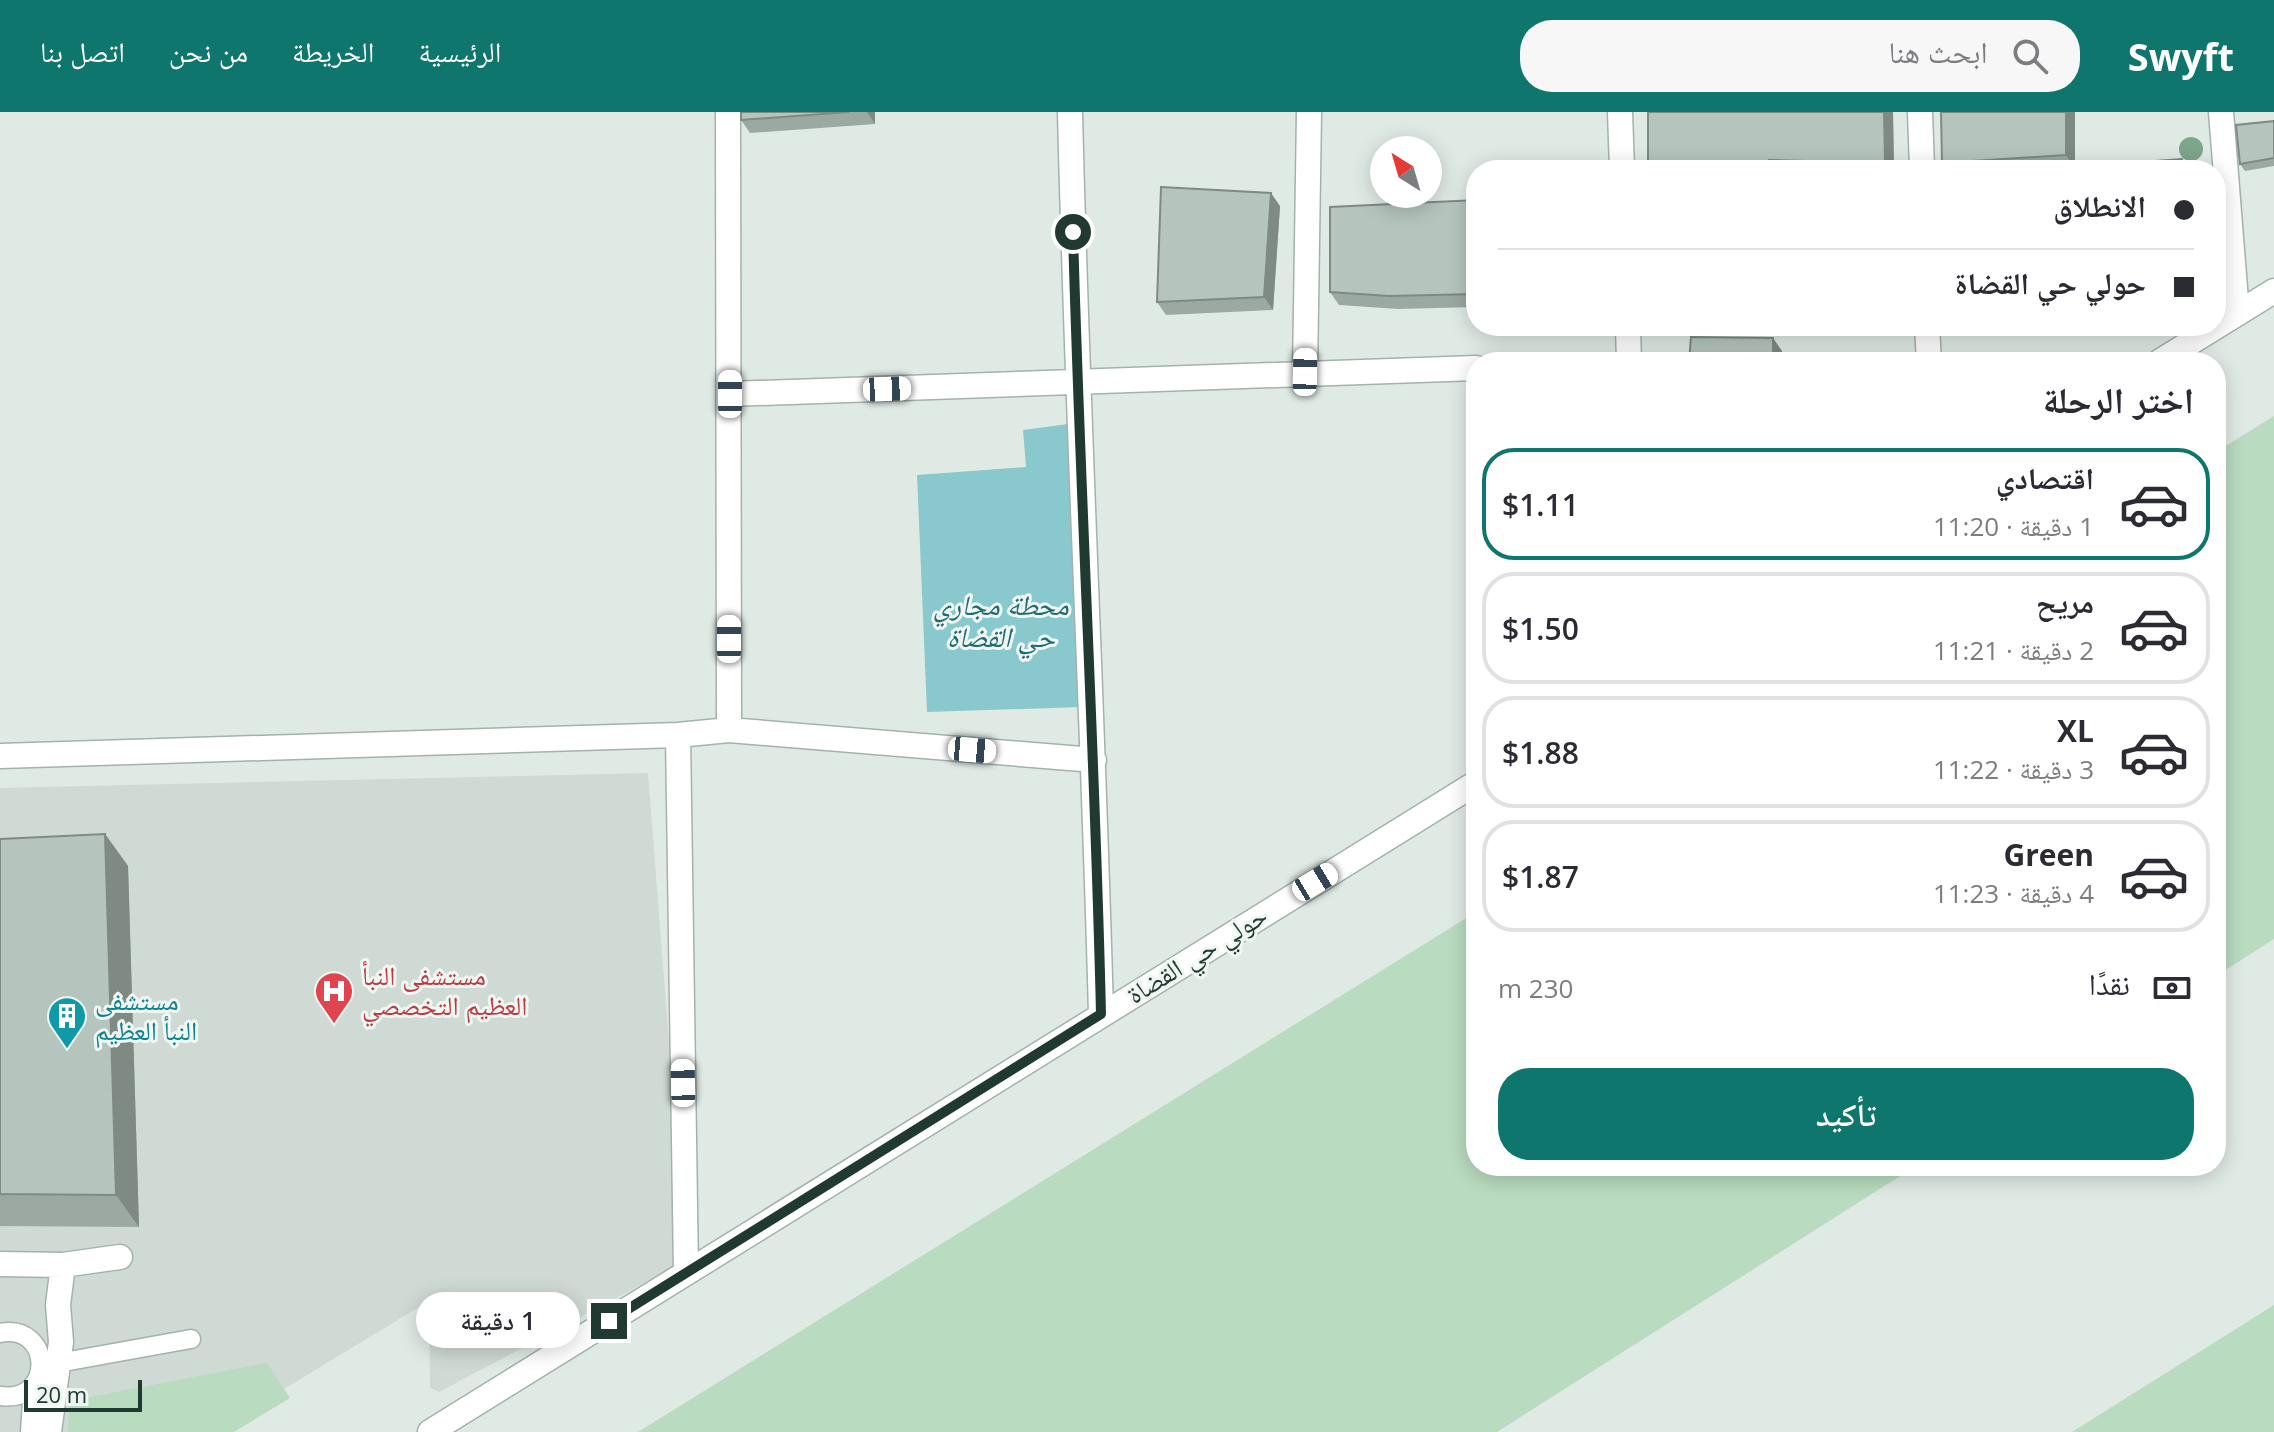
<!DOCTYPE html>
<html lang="ar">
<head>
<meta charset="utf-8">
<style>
	body { margin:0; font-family:"Open Sans","Noto Naskh Arabic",sans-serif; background:#f7f7f7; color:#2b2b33; direction:rtl; height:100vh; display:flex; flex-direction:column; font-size:30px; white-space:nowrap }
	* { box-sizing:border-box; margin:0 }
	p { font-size:26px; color:#7c7c81 }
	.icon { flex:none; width:44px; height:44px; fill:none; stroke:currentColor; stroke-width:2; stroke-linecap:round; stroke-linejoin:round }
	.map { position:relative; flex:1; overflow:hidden; direction:ltr }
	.side { position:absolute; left:1466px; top:240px; width:760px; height:824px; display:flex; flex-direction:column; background:#fff; border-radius:32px; box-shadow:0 4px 20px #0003; direction:rtl }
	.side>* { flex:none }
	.guide { position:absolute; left:1466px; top:48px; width:760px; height:176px; border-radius:32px; box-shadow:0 4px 20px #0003; direction:rtl; display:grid; align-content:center; height:176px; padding:0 32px; background:#fff }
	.needle { width:52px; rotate:323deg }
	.buttons { position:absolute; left:1370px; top:24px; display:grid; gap:16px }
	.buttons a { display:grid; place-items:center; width:72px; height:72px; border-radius:50%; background:#fff; box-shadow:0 4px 20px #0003; font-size:40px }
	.scale { position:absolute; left:24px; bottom:20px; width:118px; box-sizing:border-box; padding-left:8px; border:4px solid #213a31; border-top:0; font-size:22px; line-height:28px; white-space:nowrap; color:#213a31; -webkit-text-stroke:6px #f0f7f3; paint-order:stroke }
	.end { position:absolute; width:36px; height:36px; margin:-18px; border:10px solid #213a31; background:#fff; box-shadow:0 0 0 4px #fff }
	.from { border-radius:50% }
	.bubble { position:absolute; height:56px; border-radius:28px; background:#fff; box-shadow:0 4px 20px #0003; font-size:26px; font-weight:600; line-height:56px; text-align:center; direction:rtl }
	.car { position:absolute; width:24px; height:48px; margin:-24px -12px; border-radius:10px; box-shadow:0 0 6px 2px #0007; background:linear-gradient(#fff 24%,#345 0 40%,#fff 0 76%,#345 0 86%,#fff 0) }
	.guide b { display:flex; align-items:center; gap:28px; height:76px; font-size:30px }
	.guide b+b { border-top:2px solid #e1e1e2 }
	.guide i { width:20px; height:20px; background:#2b2b33 }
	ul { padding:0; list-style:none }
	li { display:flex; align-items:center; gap:24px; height:112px; margin:0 16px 12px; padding:0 16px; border:4px solid #e1e1e2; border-radius:32px }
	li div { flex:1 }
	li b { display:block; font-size:30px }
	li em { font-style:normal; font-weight:600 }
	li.active { border-color:#0f766e }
	li>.icon { width:72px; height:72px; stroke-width:1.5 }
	h2 { padding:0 32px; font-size:36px; line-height:96px }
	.pay { display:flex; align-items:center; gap:20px; height:88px; padding:0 32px; font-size:30px }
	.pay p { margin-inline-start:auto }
	.primary-button { display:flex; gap:16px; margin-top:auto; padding:16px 32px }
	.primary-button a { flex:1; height:92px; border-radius:32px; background:#0f766e; color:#fff; font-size:32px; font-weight:600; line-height:92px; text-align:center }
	header { display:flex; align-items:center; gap:48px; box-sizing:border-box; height:112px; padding:0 40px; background:#0f766e; color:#fff }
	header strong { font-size:38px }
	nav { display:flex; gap:44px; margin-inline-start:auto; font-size:28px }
	.search { width:560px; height:72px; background:#f7f7f7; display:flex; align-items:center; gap:20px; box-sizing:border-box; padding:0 28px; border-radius:32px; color:#7c7c81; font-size:30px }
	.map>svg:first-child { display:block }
</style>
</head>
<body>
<header>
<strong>Swyft</strong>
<div class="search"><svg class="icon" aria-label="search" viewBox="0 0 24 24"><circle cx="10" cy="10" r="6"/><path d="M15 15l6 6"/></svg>ابحث هنا</div>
<nav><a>الرئيسية</a><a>الخريطة</a><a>من نحن</a><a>اتصل بنا</a></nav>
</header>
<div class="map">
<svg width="2274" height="1320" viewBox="0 0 2274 1320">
	<rect width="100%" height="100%" fill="#e0eae5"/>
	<path fill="#cedad3" d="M648 661 686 1149 439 1280 430 1276 429 1189 213 1320H0V676Z"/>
	<path fill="#b9dbbf" d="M2274 304V827L2216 864V340Z
		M1476 800V1054H1916L1497 1320H638Z
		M2274 1193V1320H2072Z
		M267 1251 290 1286 234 1320H68L69 1296 75 1288Z"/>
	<path fill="#89c9ce" d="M1068 312 1082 595 927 600 917 363 1026 355 1023 318Z"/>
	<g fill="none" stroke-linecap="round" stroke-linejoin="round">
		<defs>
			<path id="lane" d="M0 1221C53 1211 55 1292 0 1284
				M41 1258 58 1251 191 1227
				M30 1320 33 1275"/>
			<path id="street" d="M728 0 729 618
				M1070 0C1077 301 1093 601 1101 902
				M1620 0 1622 58
				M1920 0 1922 58
				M2221 0 2237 201
				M1628 214 1629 250
				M1927 214 1929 250
				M2159 250 2274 179
				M1305 260 1309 0
				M730 282 1476 256
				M678 623 686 1161
				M0 644 678 623 729 618 1094 648
				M0 1152 63 1153 120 1145
				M49 1320 61 1230 58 1193 63 1153
				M430 1320 1476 671"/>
		</defs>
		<use href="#lane" stroke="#a3b2ab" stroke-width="21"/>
		<use href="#street" stroke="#a3b2ab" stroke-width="27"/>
		<use href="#lane" stroke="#fff" stroke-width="18"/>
		<use href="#street" stroke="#fff" stroke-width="24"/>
	</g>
	<circle fill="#7ea68b" cx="2191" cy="37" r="12"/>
	<path fill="#9ca9a3" d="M741 0H875V12L750 21 741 8Z
		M1893 0 1894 58H1648Z
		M2075 0V55L2182 47 2190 58H1947L1942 51Z
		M2274 9V54L2245 59 2240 52Z
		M1476 88V195L1398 197 1339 193 1330 180Z
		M1280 94 1273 198 1166 203 1157 190Z
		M105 722 128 754 139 1115 0 1114V727Z"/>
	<path fill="#7f8a84" d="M867 0H875V12Z
		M1884 0H1893L1894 58H1889L1885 51Z
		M2066 0H2075V56L2066 43Z
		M2182 47 2190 58H2183Z
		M1769 48 1776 58H1769Z
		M1271 81 1280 94 1273 198 1264 185Z
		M1773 226 1782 239V250H1773Z
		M105 722 128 754 139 1115 116 1083Z"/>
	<path fill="#b5c5bd" stroke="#7f8a84" stroke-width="2" d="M741 0H849L741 8Z
		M1648 0H1884L1885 51 1769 48V58H1648Z
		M1941 0H2066V43L1942 51Z
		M2274 9V46L2240 52 2236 13Z
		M2182 47 2183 58H2059L2058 56Z
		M1161 75 1271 81 1264 185 1157 190Z
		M1476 88V182L1389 184 1330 180V95Z
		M1691 225 1773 226V250H1689Z
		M105 722 116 1083 0 1082V727Z"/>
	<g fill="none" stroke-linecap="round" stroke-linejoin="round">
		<path stroke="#213a31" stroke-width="10" d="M609 1209 1101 902C1095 641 1080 381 1073 120"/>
	</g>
	<defs>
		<symbol id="hospital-pin" viewBox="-11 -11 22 30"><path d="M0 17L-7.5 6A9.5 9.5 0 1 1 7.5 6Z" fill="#e0444e" stroke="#f0f7f3"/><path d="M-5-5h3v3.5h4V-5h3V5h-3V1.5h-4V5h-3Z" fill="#fff"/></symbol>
		<symbol id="building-pin" viewBox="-11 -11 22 30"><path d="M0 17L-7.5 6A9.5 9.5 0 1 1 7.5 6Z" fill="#0f9aa8" stroke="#f0f7f3"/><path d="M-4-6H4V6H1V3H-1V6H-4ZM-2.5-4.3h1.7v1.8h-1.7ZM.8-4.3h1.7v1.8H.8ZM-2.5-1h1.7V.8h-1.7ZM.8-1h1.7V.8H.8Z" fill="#fff"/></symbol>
	</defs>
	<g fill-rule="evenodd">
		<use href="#hospital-pin" x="312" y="857" width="44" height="60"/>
		<use href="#building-pin" x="45" y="882" width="44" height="60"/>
	</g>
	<g text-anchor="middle" stroke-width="6" stroke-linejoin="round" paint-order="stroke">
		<g font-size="26" fill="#213a31" stroke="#f0f7f3">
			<text transform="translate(1197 843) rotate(-32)" y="9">حولي حي القضاة</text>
		</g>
		<g font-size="26" fill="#be3a42" stroke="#f0f7f3" text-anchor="start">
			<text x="362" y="873">مستشفى النبأ<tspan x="362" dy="30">العظيم التخصصي</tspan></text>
		</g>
		<g font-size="26" fill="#0d838f" stroke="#f0f7f3" text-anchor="start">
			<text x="95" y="898">مستشفى<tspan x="95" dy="30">النبأ العظيم</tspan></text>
		</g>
		<g font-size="28" font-style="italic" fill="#1e6c73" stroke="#f0f7f3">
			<text x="1001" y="503">محطة مجاري<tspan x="1001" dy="32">حي القضاة</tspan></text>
		</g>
	</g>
</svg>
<div class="buttons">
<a><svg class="needle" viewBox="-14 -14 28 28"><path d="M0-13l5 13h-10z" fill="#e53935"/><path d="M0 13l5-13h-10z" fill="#7c7c81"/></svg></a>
</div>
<div class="scale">20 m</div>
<i class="end from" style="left:1073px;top:120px"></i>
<i class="end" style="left:609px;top:1209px"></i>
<div class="bubble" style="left:416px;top:1180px;width:164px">1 دقيقة</div>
<i class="car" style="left:1305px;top:260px;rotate:1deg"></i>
<i class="car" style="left:887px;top:277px;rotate:88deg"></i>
<i class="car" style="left:730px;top:282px;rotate:0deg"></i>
<i class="car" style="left:729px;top:527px;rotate:0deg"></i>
<i class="car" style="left:972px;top:638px;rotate:95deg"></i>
<i class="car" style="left:1315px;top:770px;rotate:59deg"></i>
<i class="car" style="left:683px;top:971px;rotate:359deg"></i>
<div class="guide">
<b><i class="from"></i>الانطلاق</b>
<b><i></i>حولي حي القضاة</b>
</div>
<section class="side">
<h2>اختر الرحلة</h2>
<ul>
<li class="active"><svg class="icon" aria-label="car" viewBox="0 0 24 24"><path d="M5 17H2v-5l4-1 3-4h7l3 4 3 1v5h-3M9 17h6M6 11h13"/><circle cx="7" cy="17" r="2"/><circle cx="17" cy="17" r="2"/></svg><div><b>اقتصادي</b><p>1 دقيقة · 11:20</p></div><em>$1.11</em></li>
<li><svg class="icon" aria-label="car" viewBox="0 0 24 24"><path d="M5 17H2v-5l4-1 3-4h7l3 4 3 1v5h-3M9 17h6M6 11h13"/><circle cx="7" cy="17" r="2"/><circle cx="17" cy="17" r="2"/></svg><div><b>مريح</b><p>2 دقيقة · 11:21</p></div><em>$1.50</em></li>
<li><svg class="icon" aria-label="car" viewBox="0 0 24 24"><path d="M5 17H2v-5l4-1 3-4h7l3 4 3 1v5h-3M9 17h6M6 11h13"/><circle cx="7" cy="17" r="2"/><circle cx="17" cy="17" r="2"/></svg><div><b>XL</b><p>3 دقيقة · 11:22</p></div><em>$1.88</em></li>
<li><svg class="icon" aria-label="car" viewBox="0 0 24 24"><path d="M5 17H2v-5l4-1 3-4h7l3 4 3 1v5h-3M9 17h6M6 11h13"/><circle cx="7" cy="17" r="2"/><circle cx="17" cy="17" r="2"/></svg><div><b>Green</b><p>4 دقيقة · 11:23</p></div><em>$1.87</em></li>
</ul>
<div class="pay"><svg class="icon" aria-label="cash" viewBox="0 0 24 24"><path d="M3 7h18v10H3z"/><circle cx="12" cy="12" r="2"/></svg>نقدًا<p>230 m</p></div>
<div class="primary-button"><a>تأكيد</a></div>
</section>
</div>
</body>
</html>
